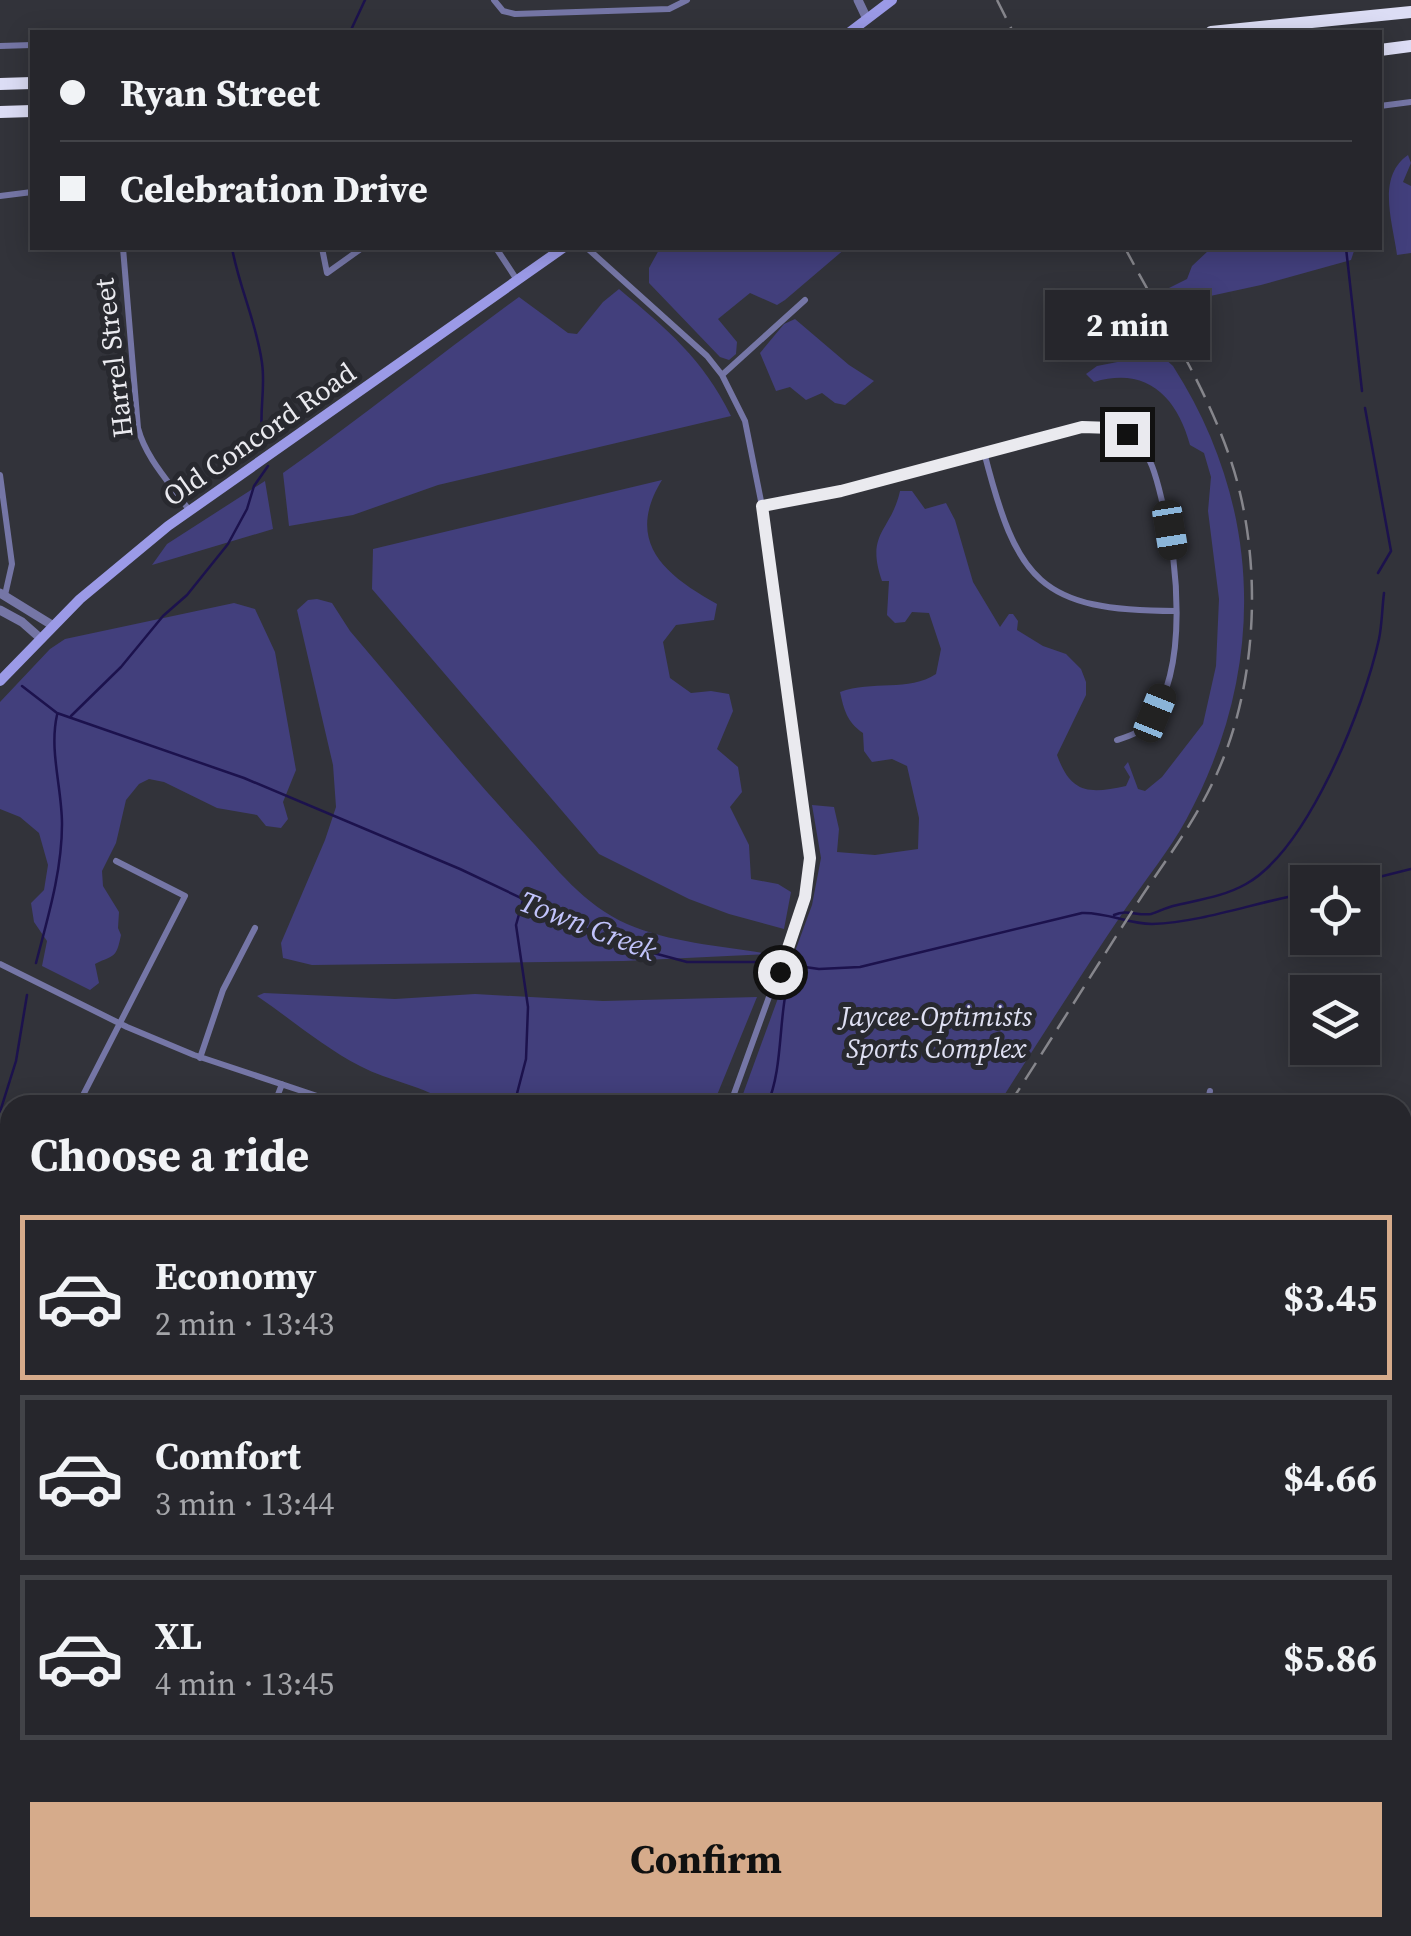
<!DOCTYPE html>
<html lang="en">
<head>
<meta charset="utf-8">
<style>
	body { margin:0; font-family:"Source Serif 4",serif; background:#2e2e34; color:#f1f3f6; height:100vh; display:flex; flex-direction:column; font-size:38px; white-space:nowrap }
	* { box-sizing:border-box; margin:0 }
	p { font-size:32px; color:#a4a5a9 }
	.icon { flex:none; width:55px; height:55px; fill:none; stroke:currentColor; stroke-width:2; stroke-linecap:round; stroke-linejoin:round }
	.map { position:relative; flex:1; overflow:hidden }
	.side { position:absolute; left:0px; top:1095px; width:1412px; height:842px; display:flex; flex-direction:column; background:#26262c; border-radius:30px 30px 0 0; box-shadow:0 5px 25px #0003,0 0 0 2px #424348 }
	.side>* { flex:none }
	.guide { position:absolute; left:30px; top:30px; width:1352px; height:220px; border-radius:0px; box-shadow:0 5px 25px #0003,0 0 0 2px #424348; display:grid; align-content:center; height:220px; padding:0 30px; background:#26262c }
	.buttons { position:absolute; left:1290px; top:865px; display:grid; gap:20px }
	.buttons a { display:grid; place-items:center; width:90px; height:90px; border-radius:0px; background:#26262c; box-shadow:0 5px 25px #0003,0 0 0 2px #424348; font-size:50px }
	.end { position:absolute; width:45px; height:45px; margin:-22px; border:12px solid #eaeaef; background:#111; box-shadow:0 0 0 5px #111 }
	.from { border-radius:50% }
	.bubble { position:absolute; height:70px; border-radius:0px; background:#26262c; box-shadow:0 5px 25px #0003,0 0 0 2px #424348; font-size:32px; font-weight:700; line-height:70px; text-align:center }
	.car { position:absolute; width:30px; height:60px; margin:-30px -15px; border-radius:12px; box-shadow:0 0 8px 2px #0007; background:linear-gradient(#222 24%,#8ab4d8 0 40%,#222 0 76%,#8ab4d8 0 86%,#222 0) }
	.guide b { display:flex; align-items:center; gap:35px; height:95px; font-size:38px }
	.guide b+b { border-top:2px solid #424348 }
	.guide i { width:25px; height:25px; background:#f1f3f6 }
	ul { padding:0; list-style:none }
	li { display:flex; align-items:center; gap:30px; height:165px; margin:0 20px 15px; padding:0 10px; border:5px solid #424348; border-radius:0px }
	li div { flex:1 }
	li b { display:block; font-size:38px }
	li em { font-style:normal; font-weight:700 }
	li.current { border-color:#d6ab8b }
	li>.icon { width:90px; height:90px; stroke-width:1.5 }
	h2 { padding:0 30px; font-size:45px; line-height:120px }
	.primary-button { display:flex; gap:20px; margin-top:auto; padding:20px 30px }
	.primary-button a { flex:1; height:115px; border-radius:0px; background:#d6ab8b; color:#111; font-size:40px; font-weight:700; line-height:115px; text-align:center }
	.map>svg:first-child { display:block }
</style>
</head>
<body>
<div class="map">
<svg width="1411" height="1936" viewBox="0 0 1411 1936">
	<rect width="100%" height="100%" fill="#32333a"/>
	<path fill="#423f7c" d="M1408 155 1411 163 1403 182 1411 186V253L1397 255C1393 223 1376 177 1408 155Z
		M660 248H846L785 300 777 305 750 293 718 319 737 342 736 354 729 360 720 357 649 283V268Z
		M1231 248H1355L1351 260 1261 285 1178 303 1171 304 1162 298 1163 291 1187 279 1192 266 1209 250Z
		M619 289C667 329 703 359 731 416L438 485 353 515 289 526 283 473C364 416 440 354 519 297L568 333 577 334 603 302Z
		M795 319 849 365 874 381 845 405 835 403 822 393 806 400 790 387 776 391 760 353 784 324Z
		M1148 356 1163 357 1173 366C1264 508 1267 671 1186 820 1169 851 1146 879 1126 908 1082 973 1040 1039 998 1105H739L812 905 821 858 812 805 834 807 839 829 837 852 875 855 918 849 919 818 907 766 892 759 872 762 864 751 863 733C847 722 844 710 840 692 872 680 909 692 936 674L941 649 929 613 912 612 905 622 895 623 887 615 889 581H882C865 532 891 532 900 491H912L925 509 946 503 955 520 973 582 1000 627 1009 614H1013L1018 621 1017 630 1043 646 1066 654 1081 669 1086 682V695L1057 755C1071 794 1089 794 1126 786L1130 777 1124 767 1128 762 1138 789 1145 791 1162 777 1203 724 1216 666 1219 599 1208 511 1211 477 1204 453 1190 445C1177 397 1147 366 1094 382L1086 374 1097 366Z
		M662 480C624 542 665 575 717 604L714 620 676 625 663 642 670 678 691 693 711 691 729 694 733 711 717 749 738 767 742 792 730 807 749 845 751 879 778 884 791 892 784 929 729 914 689 899 599 854 372 589 373 549Z
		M265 481 273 529 152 565 167 544Z
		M317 599 332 603 350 631C408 699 464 768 525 834 556 868 584 905 627 924 671 943 723 946 769 954L624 961 312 965 283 958 281 943 325 840 336 807 333 765 297 610 308 600Z
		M234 603 255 609 275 652 296 770 283 802 288 819 281 828 266 826 257 815 217 808 164 782 149 779 139 784 126 800 116 843 102 871 103 886 119 912 118 928 121 935C116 959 115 954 95 964L99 983 90 990 42 966 47 941 34 922 31 903 44 890 48 865 39 833 20 817 0 809V702L50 649 65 639Z
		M264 993 395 999 475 994 603 1001 757 997 715 1100 692 1101 680 1105H452C423 1085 390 1082 360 1066 323 1047 291 1019 257 996Z
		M3 1134 10 1138V1423L0 1434V1144Z
		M756 1928H1104L1121 1936H754Z"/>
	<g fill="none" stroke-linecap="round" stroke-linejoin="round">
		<path stroke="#1c124d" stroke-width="2.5" d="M350 32 365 0
			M232 248C239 287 257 324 262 363 266 390 258 415 263 442
			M1346 248 1362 391
			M1365 408 1391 551 1378 573
			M22 686 57 713 244 778 460 869 616 943 687 962H770L819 969 860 967 1082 913C1107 912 1128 924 1152 924 1205 922 1255 902 1308 893
			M71 716 121 667 163 616 187 595 228 544 247 509 254 486 268 466
			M1359 882 1411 869
			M1114 915C1127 909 1137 916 1151 914 1158 912 1165 908 1173 906 1197 900 1223 897 1246 884 1308 849 1364 708 1379 639 1382 625 1382 609 1384 593
			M36 963C48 917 62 871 62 824 62 788 49 751 57 715
			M514 1105 526 1059 528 1007 516 925 523 900
			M767 1105C786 1064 776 998 795 966
			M0 1112 16 1061 27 995"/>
		<path stroke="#7576a6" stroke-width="6" d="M494 0 503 11 515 14 669 9 687 0
			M0 46 32 45
			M1380 106 1411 102
			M0 196 32 192
			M123 248 138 428C146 459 171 484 189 510
			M322 248 327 273 362 248
			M496 248 517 280
			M587 248 707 356 722 375 745 421 762 506 810 858 805 897 730 1105
			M722 375 805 300
			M984 452C1017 581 1039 611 1176 611
			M0 475 12 564 5 595
			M762 506 841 491 1082 427C1100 425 1119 426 1134 438 1151 453 1157 480 1162 501 1178 561 1189 668 1150 721 1142 732 1129 736 1117 740
			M0 964 127 1027 194 1055 344 1105
			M200 1058 223 990 255 928
			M78 1105 185 896 116 861
			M274 1105 282 1084
			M1207 1105 1210 1091
			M0 1124 10 1129
			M1402 1214 1411 1216
			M1402 1383 1411 1385
			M0 1578 10 1580
			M1402 1601 1411 1606
			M255 1928 280 1936
			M1332 1928 1411 1933
			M154 1936 243 1928
			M345 1936 347 1928
			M494 1936 495 1928
			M686 1936 687 1928"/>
		<path stroke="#7576a6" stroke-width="9" d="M858 0 867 19
			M0 593 52 625
			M0 610 22 622 39 637"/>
		<path stroke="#9b9ae7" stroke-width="10" d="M850 32 892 0
			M0 681 80 599 168 526 563 248"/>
		<path stroke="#bbbcf7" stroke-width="10" d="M0 1770 10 1769
			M1124 1928 1140 1936"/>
		<path stroke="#dcddf5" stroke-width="12" d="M1211 32 1411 12
			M1380 50 1411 46
			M0 84 32 83
			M0 112 32 111"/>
		<path stroke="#86868c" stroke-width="2.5" stroke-dasharray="20 10" stroke-linecap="butt" d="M997 0 1013 32
			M1009 1105C1050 1041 1090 977 1131 913 1158 870 1190 830 1212 784 1259 689 1264 558 1230 458 1205 385 1161 316 1125 248
			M0 1609 10 1611
			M1402 1871 1411 1873"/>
	</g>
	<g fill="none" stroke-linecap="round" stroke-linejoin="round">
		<path stroke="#eaeaef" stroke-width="12" d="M780 972 805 897 810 858 762 506 841 491 1082 427 1112 428 1127 434"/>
	</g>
	<g text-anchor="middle" stroke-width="10" stroke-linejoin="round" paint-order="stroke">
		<g font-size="28" fill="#eaeaef" stroke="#28292f">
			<text transform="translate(113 358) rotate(-97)" y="10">Harrel Street</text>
			<text transform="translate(259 434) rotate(-35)" y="10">Old Concord Road</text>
		</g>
		<g font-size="28" font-style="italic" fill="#dfe0f3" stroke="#28292f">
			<text x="936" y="1026">Jaycee-Optimists<tspan x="936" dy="32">Sports Complex</tspan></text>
		</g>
		<g font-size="30" font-style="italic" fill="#c1c3fb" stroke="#28292f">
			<text transform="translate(588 926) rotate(21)" y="10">Town Creek</text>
		</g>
	</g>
</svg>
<div class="buttons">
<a><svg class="icon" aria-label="locate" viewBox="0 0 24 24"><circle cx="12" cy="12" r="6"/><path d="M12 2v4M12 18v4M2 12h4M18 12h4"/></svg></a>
<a><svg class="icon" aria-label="layers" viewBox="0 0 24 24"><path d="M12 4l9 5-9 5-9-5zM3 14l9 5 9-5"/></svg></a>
</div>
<i class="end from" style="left:780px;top:972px"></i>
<i class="end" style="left:1127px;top:434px"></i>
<div class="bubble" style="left:1045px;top:290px;width:165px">2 min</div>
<i class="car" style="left:1170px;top:530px;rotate:171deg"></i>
<i class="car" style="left:1155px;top:713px;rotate:22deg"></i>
<div class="guide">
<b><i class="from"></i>Ryan Street</b>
<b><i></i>Celebration Drive</b>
</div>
<section class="side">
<h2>Choose a ride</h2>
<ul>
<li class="current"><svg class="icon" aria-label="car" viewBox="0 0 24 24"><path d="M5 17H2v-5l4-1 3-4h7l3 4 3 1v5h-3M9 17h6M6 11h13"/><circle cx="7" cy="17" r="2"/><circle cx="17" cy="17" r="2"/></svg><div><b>Economy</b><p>2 min · 13:43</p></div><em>$3.45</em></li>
<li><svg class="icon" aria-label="car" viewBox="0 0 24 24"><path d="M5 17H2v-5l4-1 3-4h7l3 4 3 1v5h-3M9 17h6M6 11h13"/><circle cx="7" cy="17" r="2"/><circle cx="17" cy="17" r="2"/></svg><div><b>Comfort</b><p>3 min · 13:44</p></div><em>$4.66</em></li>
<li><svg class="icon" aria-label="car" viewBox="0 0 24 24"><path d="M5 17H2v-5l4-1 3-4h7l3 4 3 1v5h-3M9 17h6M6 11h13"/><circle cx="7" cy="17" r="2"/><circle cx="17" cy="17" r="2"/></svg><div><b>XL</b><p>4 min · 13:45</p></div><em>$5.86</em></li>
</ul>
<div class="primary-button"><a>Confirm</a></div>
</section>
</div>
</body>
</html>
